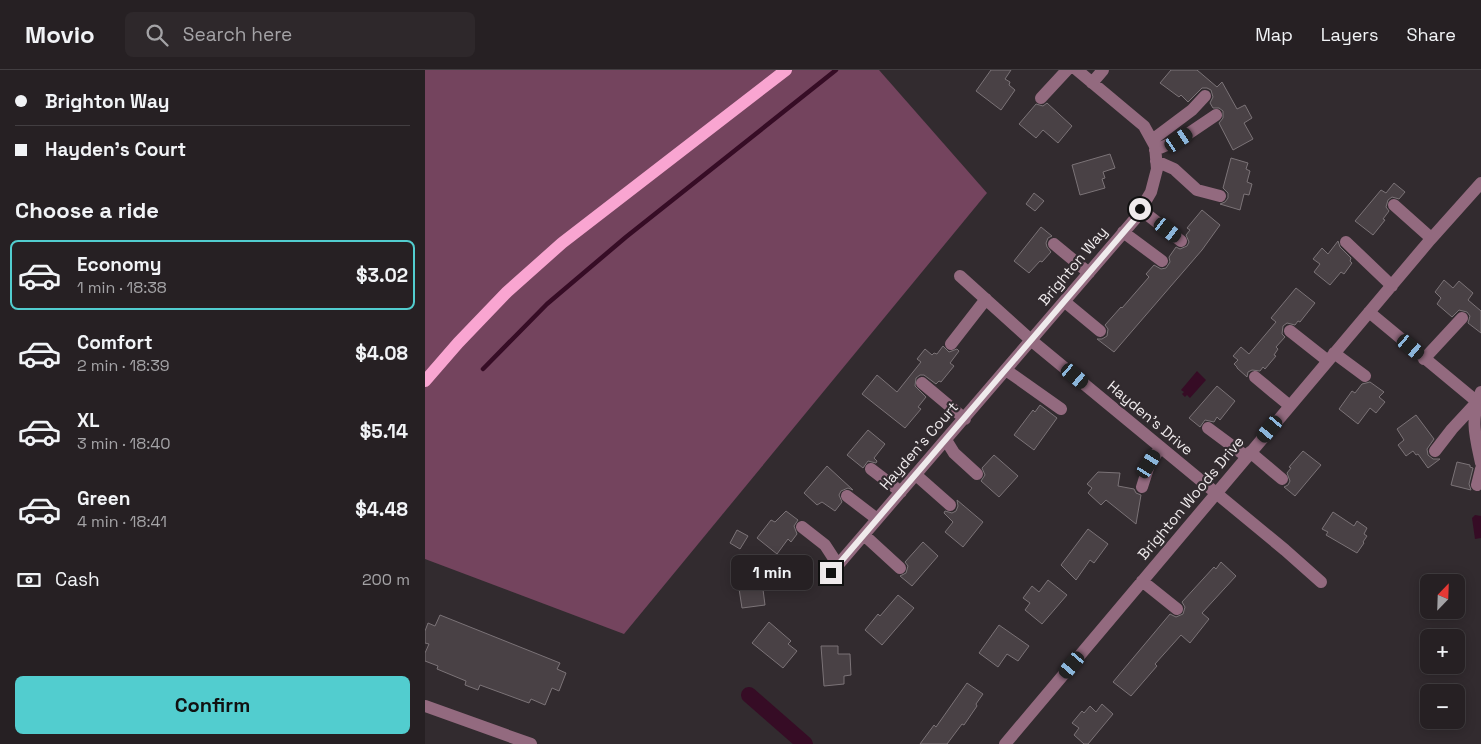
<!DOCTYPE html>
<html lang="en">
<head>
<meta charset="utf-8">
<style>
	body { margin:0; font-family:"Space Grotesk",sans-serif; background:#2e282b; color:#f1f3f6; height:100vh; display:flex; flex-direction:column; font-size:19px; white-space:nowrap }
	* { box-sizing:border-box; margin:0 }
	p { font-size:16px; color:#a4a3a6 }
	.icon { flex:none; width:28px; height:28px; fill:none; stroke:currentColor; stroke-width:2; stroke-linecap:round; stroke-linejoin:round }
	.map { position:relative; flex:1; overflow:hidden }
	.sheet { display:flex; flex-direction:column; background:#262023; width:425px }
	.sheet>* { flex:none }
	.guide { display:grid; align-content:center; height:110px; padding:0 15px; background:#262023 }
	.needle { width:32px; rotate:23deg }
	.buttons { position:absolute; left:995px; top:504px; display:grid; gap:10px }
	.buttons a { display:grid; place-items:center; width:45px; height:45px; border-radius:8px; background:#262023; box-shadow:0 2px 12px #0003,0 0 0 1px #423e41; font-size:25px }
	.end { position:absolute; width:22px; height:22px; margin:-11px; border:6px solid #efeaec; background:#111; box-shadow:0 0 0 2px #111 }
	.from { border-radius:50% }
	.bubble { position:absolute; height:35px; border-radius:8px; background:#262023; box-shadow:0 2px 12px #0003,0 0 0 1px #423e41; font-size:16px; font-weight:700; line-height:35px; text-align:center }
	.car { position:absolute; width:15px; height:30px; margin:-15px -8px; border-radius:6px; box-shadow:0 0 4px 1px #0007; background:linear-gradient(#222 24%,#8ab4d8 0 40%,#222 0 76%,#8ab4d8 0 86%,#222 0) }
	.guide b { display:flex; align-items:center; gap:18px; height:48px; font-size:19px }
	.guide b+b { border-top:1px solid #423e41 }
	.guide i { width:12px; height:12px; background:#f1f3f6 }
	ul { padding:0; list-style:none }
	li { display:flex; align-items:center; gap:15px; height:70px; margin:0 10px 8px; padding:0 5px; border:2px solid transparent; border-radius:8px }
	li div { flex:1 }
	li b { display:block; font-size:19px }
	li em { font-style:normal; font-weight:700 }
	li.selected { border-color:#52cdcf }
	li>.icon { width:45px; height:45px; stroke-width:1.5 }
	h2 { padding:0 15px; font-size:22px; line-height:60px }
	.pay { display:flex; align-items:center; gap:12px; height:55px; padding:0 15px; font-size:19px }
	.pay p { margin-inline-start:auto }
	.button { display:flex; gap:10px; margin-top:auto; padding:10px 15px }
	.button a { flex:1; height:58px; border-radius:8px; background:#52cdcf; color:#111; font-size:20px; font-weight:700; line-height:58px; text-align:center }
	header { display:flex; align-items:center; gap:30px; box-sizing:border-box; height:70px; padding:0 25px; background:#262023; border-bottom:1px solid #423e41 }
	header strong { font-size:24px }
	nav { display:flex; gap:28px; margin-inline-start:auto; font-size:18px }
	.search { width:350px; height:45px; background:#2e282b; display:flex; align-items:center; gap:12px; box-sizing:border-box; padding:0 18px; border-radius:8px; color:#a4a3a6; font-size:19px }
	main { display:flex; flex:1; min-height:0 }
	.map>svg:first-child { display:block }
</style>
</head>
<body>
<header>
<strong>Movio</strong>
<div class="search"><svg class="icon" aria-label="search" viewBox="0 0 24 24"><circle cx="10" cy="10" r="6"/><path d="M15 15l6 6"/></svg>Search here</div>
<nav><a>Map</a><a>Layers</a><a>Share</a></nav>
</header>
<main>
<section class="sheet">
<div class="guide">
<b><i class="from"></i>Brighton Way</b>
<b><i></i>Hayden's Court</b>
</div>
<h2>Choose a ride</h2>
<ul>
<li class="selected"><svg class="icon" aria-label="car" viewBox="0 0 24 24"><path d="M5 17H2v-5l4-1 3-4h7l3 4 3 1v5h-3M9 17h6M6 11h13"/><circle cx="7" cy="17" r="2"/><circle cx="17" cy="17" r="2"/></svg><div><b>Economy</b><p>1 min · 18:38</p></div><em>$3.02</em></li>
<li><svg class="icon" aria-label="car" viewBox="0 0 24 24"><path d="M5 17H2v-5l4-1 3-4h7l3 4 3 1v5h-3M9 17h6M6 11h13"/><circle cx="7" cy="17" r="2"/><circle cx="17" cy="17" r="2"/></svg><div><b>Comfort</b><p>2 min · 18:39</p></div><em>$4.08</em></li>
<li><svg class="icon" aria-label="car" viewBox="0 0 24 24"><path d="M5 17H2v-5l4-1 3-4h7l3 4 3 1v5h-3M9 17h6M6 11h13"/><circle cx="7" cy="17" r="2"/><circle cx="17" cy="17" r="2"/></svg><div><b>XL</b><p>3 min · 18:40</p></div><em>$5.14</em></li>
<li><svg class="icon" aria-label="car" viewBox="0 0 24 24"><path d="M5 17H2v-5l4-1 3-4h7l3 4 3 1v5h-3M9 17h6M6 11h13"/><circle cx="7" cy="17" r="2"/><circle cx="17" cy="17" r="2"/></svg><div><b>Green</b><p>4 min · 18:41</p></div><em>$4.48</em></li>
</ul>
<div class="pay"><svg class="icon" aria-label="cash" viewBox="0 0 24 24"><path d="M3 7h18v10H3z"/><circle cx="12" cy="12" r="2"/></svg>Cash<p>200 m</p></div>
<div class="button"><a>Confirm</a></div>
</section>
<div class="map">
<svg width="1056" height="674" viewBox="0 0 1056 674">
	<rect width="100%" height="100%" fill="#322b2f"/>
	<path fill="#74445e" d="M0 0H454L562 123 199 564 0 489Z"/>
	<path fill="#360c25" d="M772 301 781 310 765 328 762 325 760 327 757 324 759 322 756 320Z
		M1050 445 1056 446V468L1050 469 1047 448Z"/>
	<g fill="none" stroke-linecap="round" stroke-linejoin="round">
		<path stroke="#360c25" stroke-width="4.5" d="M58 299 122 234 201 167 411 0"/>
		<path stroke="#360c25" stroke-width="16" d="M324 625 380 674"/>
	</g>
	<path fill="#494145" stroke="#7b7377" d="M566 0H586L580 9 585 12 584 15 590 20 576 40 551 21Z
		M746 0H772L792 17 797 12 812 39 820 35 827 48 819 53 828 69 808 80 794 53 798 48V41L794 38H788L785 33 788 27 786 20 782 18H777L763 32 756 25 754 27 735 13Z
		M622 33 647 56 633 73 618 60 611 68 594 54 611 34 618 36Z
		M685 84 690 98 678 102 680 108 677 109 680 118 655 125 647 95Z
		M806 88 823 93 821 99 825 101 822 112 827 114 824 125 819 124 815 140 795 134 800 132 803 128V123L798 118Z
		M969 113 980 122 974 129 967 127 963 130 961 137 964 141 958 149 960 150 948 165 930 151 956 120 961 123Z
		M609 123 619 131 610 141 601 134Z
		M777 140 795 155 777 180 689 282 672 269H677L682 266 683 259 680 255 696 237 697 238 724 207 721 204 729 195 736 199 741 198 745 192 744 187 751 177 755 179 762 176 764 172 761 165 765 160 762 158Z
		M616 157 627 166 623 168 621 173 622 177 626 182 617 192 615 191 604 203 589 191Z
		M913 171 915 177 926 188 925 191 927 193 919 204 916 202 905 215 889 202 895 194 888 189 897 178 903 184Z
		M1019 210 1028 218 1034 211 1048 223 1043 230 1056 241V263L1043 253 1045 246 1042 242 1034 240 1027 247 1012 234 1016 228 1010 222Z
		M871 218 890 233 875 252 873 251 870 255 862 253 858 256 857 264 860 267 851 277 853 279 849 285 851 286 840 299 838 297 835 301 827 300 823 302 822 307 812 298V297L809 294 813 290 808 286 816 277 824 284 851 252 846 248Z
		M518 276 524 282 532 279 534 281 525 293 529 296 516 312 514 311 511 314 499 305H495L491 308 490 316 501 327 493 337 496 339 480 358 437 324 452 305 472 322 496 292 492 289 500 279 507 285 509 283 512 284Z
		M945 312 959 322 954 327 960 332 951 343 945 338 933 354 914 339 927 321 930 323 937 314Z
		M792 316 810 331 795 350 792 347 789 352 780 350 775 357 764 348Z
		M615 335 632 348 609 380 589 365 608 340 610 342Z
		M991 345 1009 369 1002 379 1003 385 1008 389H1015L1003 398 993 384 991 385 988 381 981 386 973 375 979 370 972 359Z
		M443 360 460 374 449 388 452 391 451 393 443 391 438 398 422 385Z
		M878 381 896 395 870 426 859 417 863 415 865 411 862 403 866 398 864 397Z
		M569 385 593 406 574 427 556 411 560 405 557 398Z
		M1032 392 1045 395V397L1048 398 1044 414 1046 420 1026 415Z
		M402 396 428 420 423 418 416 421 414 425 417 432 410 441 397 432 392 435 379 423Z
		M673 402 695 403 693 416 709 419 711 423 716 425 711 454 681 430 676 435 663 423 667 418 662 414Z
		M532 430 558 452 538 477 520 462 528 452 519 443 520 441 527 443 531 441 533 436Z
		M361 441 373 450 369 456 372 464 366 472 363 469 352 484 332 468 346 450 350 452Z
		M908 442 929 456 932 451 942 458 939 464 942 466 938 472 939 473 932 483 901 465 903 462 897 459Z
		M663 459 683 474 669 493 665 490 651 510 636 495Z
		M312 460 323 466 315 479 305 473Z
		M498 472 513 486 487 516 475 506 481 503 483 496 480 492Z
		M796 492 811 506 777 543 784 549 765 573 756 565 730 594 732 596 706 626 688 612 745 544 751 547 758 544 760 537 757 532 789 497 791 499Z
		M332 496 333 505 336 504 340 535 317 538 311 499Z
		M623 510 642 525 617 554 600 540 605 533 598 528 607 516 614 522Z
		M473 525 489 538 457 575 440 560 453 544 455 546Z
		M15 545 135 593 132 599 141 603 134 621 127 618 120 635 106 629 104 633 55 615 53 620 40 615 41 611 12 599 13 596 0 591V583L4 574 0 573V561L3 553 10 556Z
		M344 552 366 571 363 574 372 581 358 598 327 573Z
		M574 555 604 576 593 591 582 584 573 597 554 583Z
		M396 576H413V584H425L426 605 419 606V614L399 616Z
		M542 613 558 624 551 634 552 636 539 655 537 654 522 674H495L509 655 511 657Z
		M677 634 688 644 663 674H659L649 665 654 658 647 653 657 641 659 643 665 636 671 642Z"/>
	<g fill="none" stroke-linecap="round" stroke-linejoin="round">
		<path stroke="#936a7f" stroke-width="12" d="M667 13 678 0
			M616 28 642 0
			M727 70 767 40 780 26
			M730 80 754 70 791 45
			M731 91 749 99 772 120 795 126
			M969 135 1006 168
			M715 139 756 171
			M698 162 737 191
			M921 172 967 216
			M629 174 664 203
			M535 206 607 271 860 480 896 512
			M640 232 675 261
			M944 242 1056 335
			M865 261 903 291
			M526 274 561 229
			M909 283 940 306
			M999 289 1037 248
			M581 300 636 339
			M830 307 865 336
			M497 313 540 349
			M1056 322C1045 350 1050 365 1056 393
			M783 358 822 387
			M521 370 529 383 552 404
			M1010 381 1027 359 1052 332
			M825 382 857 409
			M446 399 476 422
			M491 405 525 435
			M1052 415 1056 399
			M717 417 724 395 735 378
			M422 426 452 449
			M377 457 400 475 413 495
			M439 465 475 498
			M406 503 710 149 726 122 732 99 730 76 719 56 652 0
			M717 511 752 539
			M0 636 106 674
			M580 674 1005 170 1056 113"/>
		<path stroke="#f9a5d1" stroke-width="12" d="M0 311 33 273 82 222 137 173 361 0"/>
	</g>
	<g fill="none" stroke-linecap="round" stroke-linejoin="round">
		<path stroke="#efeaec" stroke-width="6" d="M406 503 710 149 715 139"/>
	</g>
	<g text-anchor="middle" stroke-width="4.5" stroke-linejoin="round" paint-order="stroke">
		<g font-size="15" fill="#efeaec" stroke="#322b2f">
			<text transform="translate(648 196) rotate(-50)" y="5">Brighton Way</text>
			<text transform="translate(725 348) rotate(40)" y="5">Hayden's Drive</text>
			<text transform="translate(494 376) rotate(-49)" y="5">Hayden's Court</text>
			<text transform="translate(766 428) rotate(-50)" y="5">Brighton Woods Drive</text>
		</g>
	</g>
</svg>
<div class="buttons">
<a><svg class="needle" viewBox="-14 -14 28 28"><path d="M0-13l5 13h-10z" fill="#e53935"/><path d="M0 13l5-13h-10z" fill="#a4a3a6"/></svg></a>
<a>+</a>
<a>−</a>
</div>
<i class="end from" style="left:715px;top:139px"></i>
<i class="end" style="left:406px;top:503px"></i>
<div class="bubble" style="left:306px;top:485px;width:82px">1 min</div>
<i class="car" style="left:754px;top:70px;rotate:56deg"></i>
<i class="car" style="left:743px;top:160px;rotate:128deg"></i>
<i class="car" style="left:986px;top:277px;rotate:130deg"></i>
<i class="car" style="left:650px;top:306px;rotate:130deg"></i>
<i class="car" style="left:845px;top:359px;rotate:220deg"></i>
<i class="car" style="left:724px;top:394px;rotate:32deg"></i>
<i class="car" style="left:647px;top:595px;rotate:220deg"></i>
</div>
</main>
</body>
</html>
